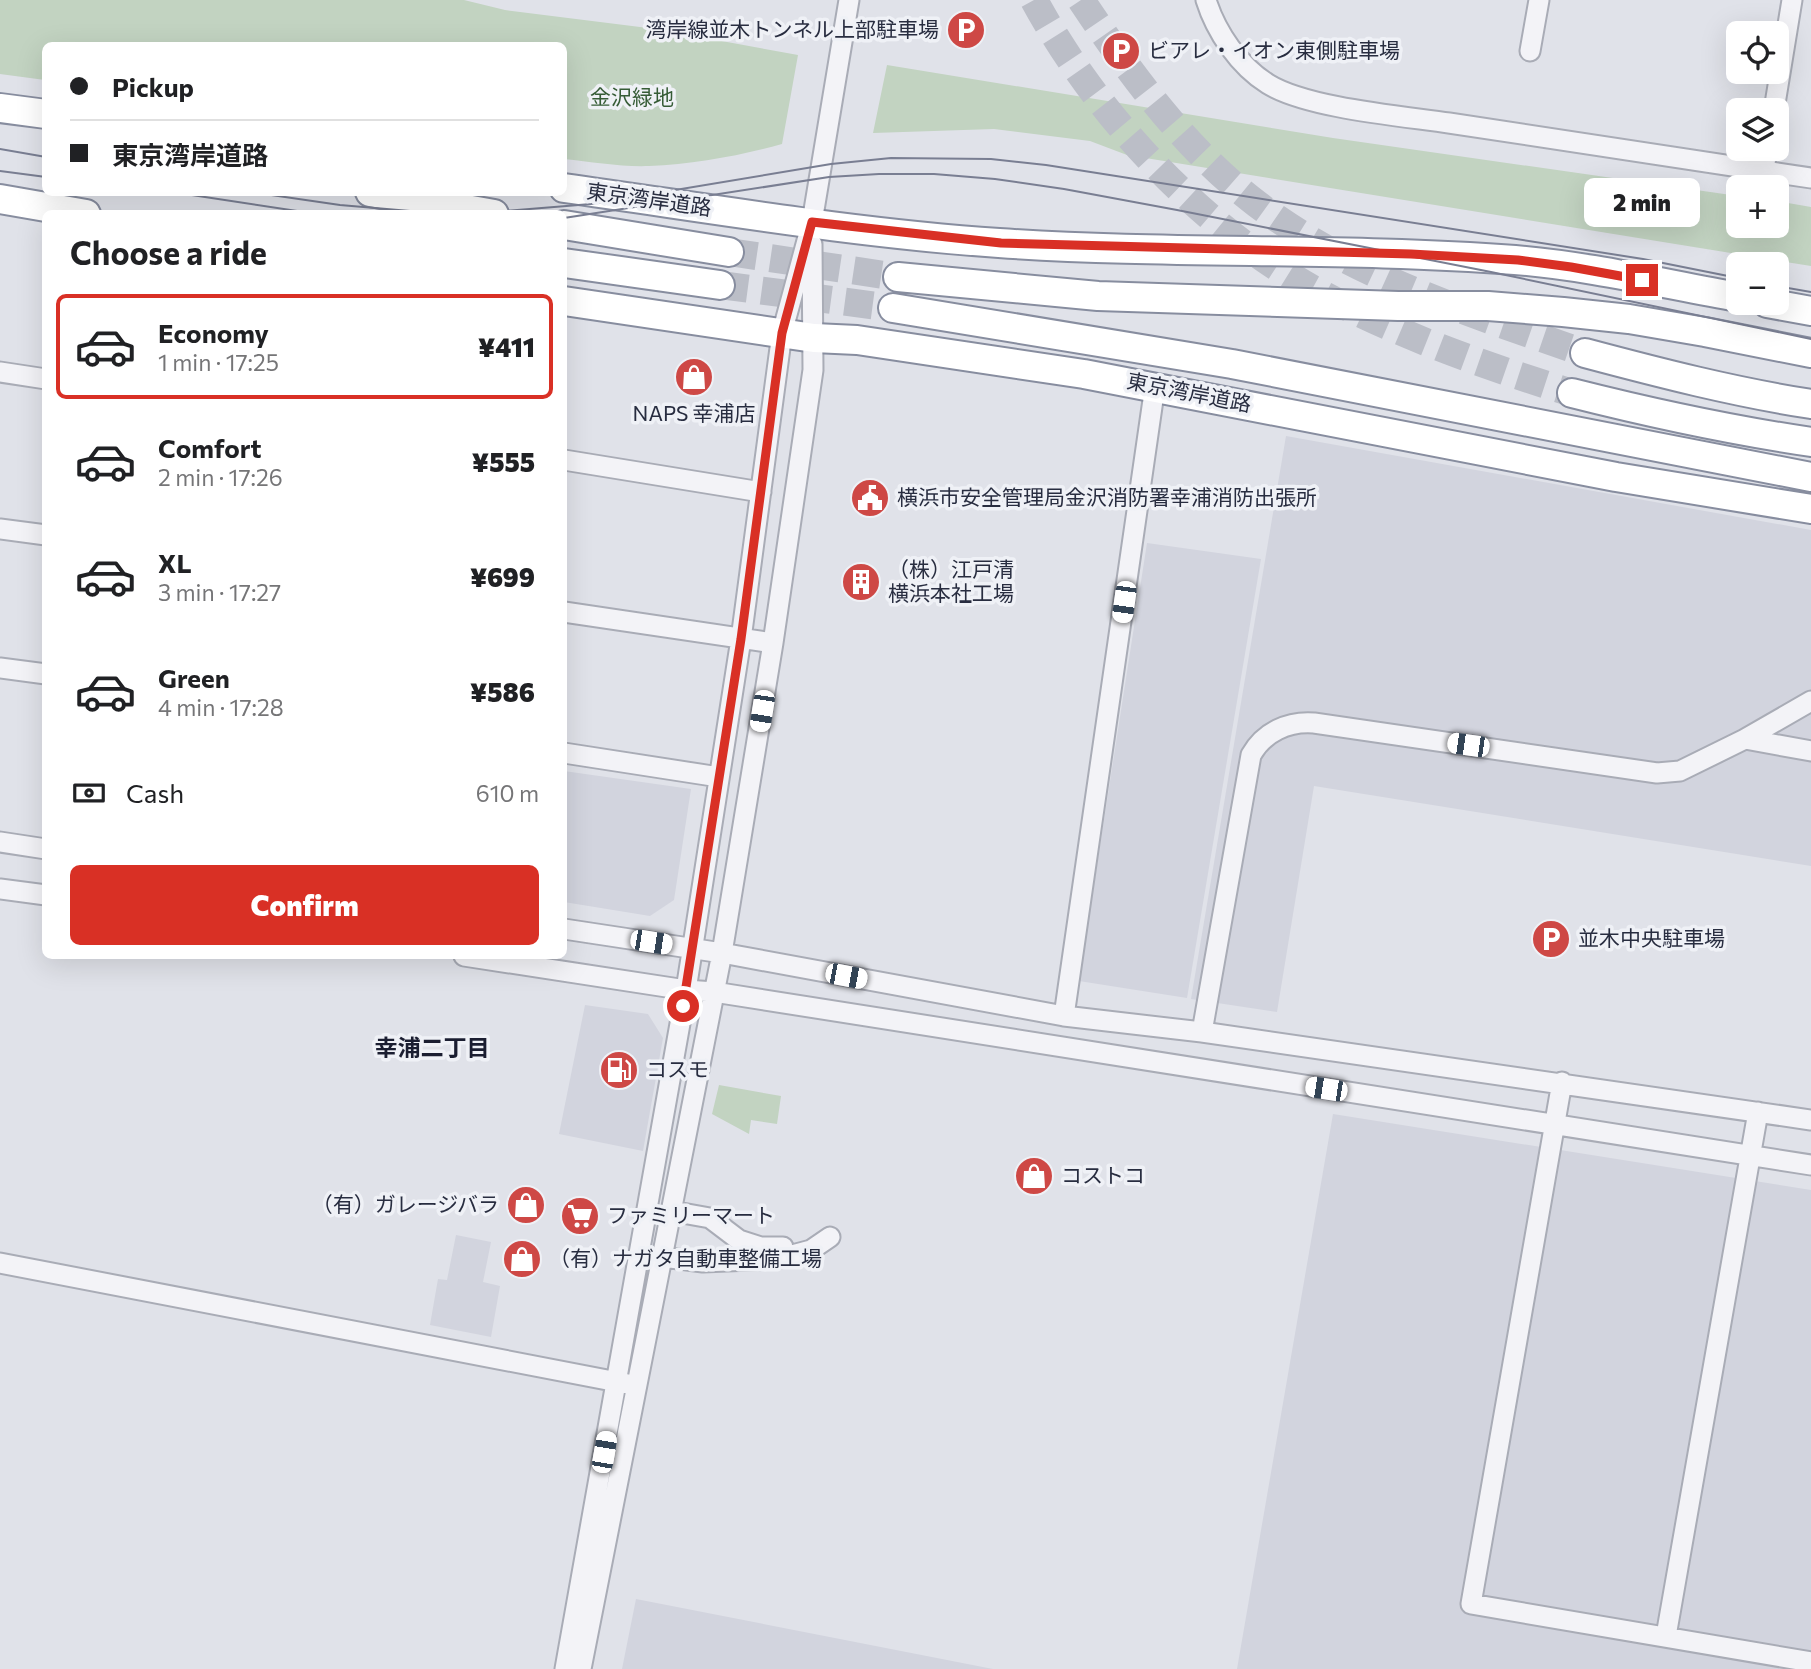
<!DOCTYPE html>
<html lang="en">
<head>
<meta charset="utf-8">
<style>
	body { margin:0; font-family:Commissioner,"Noto Sans JP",sans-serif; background:#f6f6f6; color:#202124; height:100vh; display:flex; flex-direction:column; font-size:26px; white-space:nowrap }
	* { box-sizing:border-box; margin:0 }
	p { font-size:23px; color:#757577 }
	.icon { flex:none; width:38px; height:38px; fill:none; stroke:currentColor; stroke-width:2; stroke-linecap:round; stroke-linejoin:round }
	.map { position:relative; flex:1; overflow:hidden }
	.sheet { position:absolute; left:42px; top:210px; width:525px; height:749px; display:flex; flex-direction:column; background:#fff; border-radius:10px; box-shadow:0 7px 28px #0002 }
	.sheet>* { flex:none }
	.guide { position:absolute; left:42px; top:42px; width:525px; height:154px; border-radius:10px; box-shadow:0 7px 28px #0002; display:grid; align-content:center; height:154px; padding:0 28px; background:#fff }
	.fabs { position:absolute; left:1726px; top:21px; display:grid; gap:14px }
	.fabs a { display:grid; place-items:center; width:63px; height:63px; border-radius:10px; background:#fff; box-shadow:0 7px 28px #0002; font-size:35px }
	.end { position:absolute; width:32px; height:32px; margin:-16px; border:9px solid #d93025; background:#fff; box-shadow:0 0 0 4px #fff }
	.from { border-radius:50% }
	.bubble { position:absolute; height:49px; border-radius:10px; background:#fff; box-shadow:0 7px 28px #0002; font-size:23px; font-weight:800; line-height:49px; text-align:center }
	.car { position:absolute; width:21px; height:42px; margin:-21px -10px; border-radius:9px; box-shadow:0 0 5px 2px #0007; background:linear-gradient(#fff 24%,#345 0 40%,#fff 0 76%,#345 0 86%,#fff 0) }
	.guide b { display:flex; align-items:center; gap:24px; height:66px; font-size:26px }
	.guide b+b { border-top:2px solid #e0e0e0 }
	.guide i { width:18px; height:18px; background:#202124 }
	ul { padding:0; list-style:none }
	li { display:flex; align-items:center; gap:21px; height:105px; margin:0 14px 10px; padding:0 14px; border:4px solid transparent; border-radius:10px }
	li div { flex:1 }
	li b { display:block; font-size:26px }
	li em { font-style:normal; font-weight:800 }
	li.selected { border-color:#d93025 }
	li>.icon { width:63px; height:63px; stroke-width:1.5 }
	h2 { padding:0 28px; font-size:32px; line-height:84px }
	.pay { display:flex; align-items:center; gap:18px; height:77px; padding:0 28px; font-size:26px }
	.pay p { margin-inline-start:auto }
	.action { display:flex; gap:14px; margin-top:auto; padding:14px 28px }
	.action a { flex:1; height:80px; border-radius:10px; background:#d93025; color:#fff; font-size:28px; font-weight:800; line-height:80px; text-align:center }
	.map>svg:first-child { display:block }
</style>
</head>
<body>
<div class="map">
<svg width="1811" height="1669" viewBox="0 0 1811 1669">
	<rect width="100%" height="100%" fill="#e0e2e9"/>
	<path fill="#d2d4de" d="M1286 436 1811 530V866L1314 786 1277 1012 1191 999Z
		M1147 543 1261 559 1187 998 1079 981Z
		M564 771 691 789 674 900 650 916 564 902Z
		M585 1005 648 1014 663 1038 643 1151 559 1134Z
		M1333 1114 1811 1190V1669H1237Z
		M456 1235 491 1242 483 1282 500 1286 491 1337 430 1325 438 1279 447 1280Z
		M636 1599 993 1669H622Z"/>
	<path fill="#c2d3c1" d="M0 0H464L505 10 656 29 798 55 782 144C739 156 694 164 649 166 621 167 592 162 564 159V46H46L45 80 0 74Z
		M887 65 1333 138 1738 196V226H1776V201L1811 207V266L1127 155 1090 141 994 129 873 133Z
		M719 1085 781 1096 777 1124 751 1120 749 1134 712 1114Z"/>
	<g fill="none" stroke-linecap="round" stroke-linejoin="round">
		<path stroke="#bbbec7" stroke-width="28" stroke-dasharray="28 14" stroke-linecap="butt" d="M1034 0C1096 114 1197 224 1311 288 1394 334 1483 365 1572 393
			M1081 0C1131 75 1185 149 1257 204 1354 277 1472 314 1585 353
			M729 252 898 277
			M720 285 893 308"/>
		<defs>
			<path id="minor" d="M1206 0C1216 32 1239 66 1268 84 1307 108 1401 116 1449 123 1569 141 1690 160 1811 178
				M1530 51 1539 0
				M1774 110 1792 0
				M1764 171 1767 149
				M0 372 46 379
				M564 460 761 492
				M0 529 46 535
				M564 612 773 643
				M0 668 46 674
				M1811 701 1745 739 1811 751
				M564 753 719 777
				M0 842 46 849
				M0 889 46 895
				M564 929 722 953 1064 1016 1202 1032 1811 1120
				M464 956 686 990 714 992 1811 1165
				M1064 1016 1155 386
				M1202 1032 1251 755C1264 732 1288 721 1314 723L1657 773 1680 771 1745 739
				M1562 1082 1471 1604 1811 1662
				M671 1211 710 1218 739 1240 761 1247H783
				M662 1257 703 1262 777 1259 811 1250 830 1237
				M0 1263 628 1384
				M1666 1636 1758 1112
				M565 1669 686 990 741 639 782 333 812 222 849 0
				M581 1669 722 953 773 643 813 370 812 244"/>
			<path id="highway" d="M0 108 46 114
				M564 188C708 208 853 233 999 243 1171 255 1344 247 1515 260 1590 266 1664 284 1738 297
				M370 192 494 214
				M0 199 86 214
				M564 225 729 252
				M564 263 720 285
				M898 277 1098 296 1398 306H1488L1563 312 1629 319 1705 332 1811 353
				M564 301 814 338 857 340 1084 374 1616 477 1811 509
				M1767 303 1811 311
				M893 308 1232 364 1811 477
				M1585 353C1660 373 1734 392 1811 404
				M1572 393C1651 413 1730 430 1811 442"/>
		</defs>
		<use href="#minor" stroke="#a9acb6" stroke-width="23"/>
		<use href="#highway" stroke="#878d9f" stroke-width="32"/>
		<use href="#minor" stroke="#f3f3f7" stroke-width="19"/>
		<use href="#highway" stroke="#fff" stroke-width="28"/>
		<path stroke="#797e92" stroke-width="2" d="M0 149 46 157
			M0 171 46 177
			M172 192 317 214
			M251 192 340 205 445 214
			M470 214 591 204 831 164 891 158 991 159 1046 165 1643 259 1738 278
			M564 218 829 177 879 174H934L995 179 1064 189 1177 210 1491 272 1811 339
			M1776 286 1811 292"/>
	</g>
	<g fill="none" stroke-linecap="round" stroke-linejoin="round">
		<path stroke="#d93025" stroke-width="9" d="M683 1006 741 639 782 333 812 222 1001 243 1411 254 1518 260 1571 267 1642 280"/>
	</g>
	<defs>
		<symbol id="parking-disc" viewBox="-11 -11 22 22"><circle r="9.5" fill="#ce4845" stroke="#eff1f6"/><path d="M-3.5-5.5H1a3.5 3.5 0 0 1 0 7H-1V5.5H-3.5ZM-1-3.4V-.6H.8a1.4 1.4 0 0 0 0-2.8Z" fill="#fff"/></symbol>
		<symbol id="shop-disc" viewBox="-11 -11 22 22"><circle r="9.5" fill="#ce4845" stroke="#eff1f6"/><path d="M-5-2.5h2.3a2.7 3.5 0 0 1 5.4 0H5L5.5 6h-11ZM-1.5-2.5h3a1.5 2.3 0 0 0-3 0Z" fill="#fff"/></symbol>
		<symbol id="civic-disc" viewBox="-11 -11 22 22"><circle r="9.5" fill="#ce4845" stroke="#eff1f6"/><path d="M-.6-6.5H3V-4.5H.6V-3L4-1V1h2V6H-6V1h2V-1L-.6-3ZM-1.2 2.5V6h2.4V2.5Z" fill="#fff"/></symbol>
		<symbol id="building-disc" viewBox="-11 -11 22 22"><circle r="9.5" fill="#ce4845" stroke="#eff1f6"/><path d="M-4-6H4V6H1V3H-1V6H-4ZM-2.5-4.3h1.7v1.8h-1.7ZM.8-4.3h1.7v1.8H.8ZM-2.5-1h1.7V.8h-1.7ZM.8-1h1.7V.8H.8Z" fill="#fff"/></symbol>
		<symbol id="fuel-disc" viewBox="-11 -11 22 22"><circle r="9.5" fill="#ce4845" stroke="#eff1f6"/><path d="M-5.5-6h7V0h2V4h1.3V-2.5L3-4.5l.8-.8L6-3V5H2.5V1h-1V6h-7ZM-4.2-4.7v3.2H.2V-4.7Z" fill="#fff"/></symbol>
		<symbol id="supermarket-disc" viewBox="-11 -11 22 22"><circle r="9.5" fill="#ce4845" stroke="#eff1f6"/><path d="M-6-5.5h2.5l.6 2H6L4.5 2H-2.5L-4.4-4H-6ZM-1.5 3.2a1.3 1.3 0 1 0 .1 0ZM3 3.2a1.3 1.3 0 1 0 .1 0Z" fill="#fff"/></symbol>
	</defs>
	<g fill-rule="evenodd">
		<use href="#parking-disc" x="944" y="8" width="44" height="44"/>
		<use href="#parking-disc" x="1099" y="29" width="44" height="44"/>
		<use href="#shop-disc" x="672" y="355" width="44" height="44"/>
		<use href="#civic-disc" x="848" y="476" width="44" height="44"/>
		<use href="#building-disc" x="839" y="560" width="44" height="44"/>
		<use href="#parking-disc" x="1529" y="917" width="44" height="44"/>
		<use href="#fuel-disc" x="597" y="1048" width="44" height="44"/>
		<use href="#shop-disc" x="1012" y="1154" width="44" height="44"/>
		<use href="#shop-disc" x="504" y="1183" width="44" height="44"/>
		<use href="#supermarket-disc" x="558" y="1194" width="44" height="44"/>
		<use href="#shop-disc" x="500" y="1237" width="44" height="44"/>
	</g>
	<g text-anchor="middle" stroke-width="7" stroke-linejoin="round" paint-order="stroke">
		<g font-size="21" fill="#282d40" stroke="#eff1f6" text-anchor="start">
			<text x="939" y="37" text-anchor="end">湾岸線並木トンネル上部駐車場</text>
			<text x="1148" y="58">ビアレ・イオン東側駐車場</text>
			<text x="694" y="421" text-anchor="middle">NAPS 幸浦店</text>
			<text x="897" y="505">横浜市安全管理局金沢消防署幸浦消防出張所</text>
			<text x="888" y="577">（株）江戸清<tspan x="888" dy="24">横浜本社工場</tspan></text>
			<text x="1578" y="946">並木中央駐車場</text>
			<text x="646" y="1077">コスモ</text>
			<text x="1061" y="1183">コストコ</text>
			<text x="499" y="1212" text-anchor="end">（有）ガレージバラ</text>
			<text x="607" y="1223">ファミリーマート</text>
			<text x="549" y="1266">（有）ナガタ自動車整備工場</text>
		</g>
		<g font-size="21" fill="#365c36" stroke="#eff1f6">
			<text x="632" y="105">金沢緑地</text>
		</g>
		<g font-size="21" fill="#282d40" stroke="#eff1f6">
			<text transform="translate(649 200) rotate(8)" y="7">東京湾岸道路</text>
			<text transform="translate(1189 393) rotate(11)" y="7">東京湾岸道路</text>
		</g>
		<g font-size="23" font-weight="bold" fill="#1b1e31" stroke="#eff1f6">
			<text x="432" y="1056">幸浦二丁目</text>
		</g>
	</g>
</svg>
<div class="fabs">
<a><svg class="icon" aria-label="locate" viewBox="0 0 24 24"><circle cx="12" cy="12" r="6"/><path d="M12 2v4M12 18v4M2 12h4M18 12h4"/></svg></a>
<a><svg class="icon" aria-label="layers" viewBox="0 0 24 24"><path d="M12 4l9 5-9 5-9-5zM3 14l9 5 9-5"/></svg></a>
<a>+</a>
<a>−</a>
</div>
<i class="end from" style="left:683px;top:1006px"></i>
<i class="end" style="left:1642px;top:280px"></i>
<div class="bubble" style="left:1584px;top:178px;width:116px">2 min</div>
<i class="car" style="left:1124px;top:602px;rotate:188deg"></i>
<i class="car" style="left:762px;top:711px;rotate:189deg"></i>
<i class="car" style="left:1468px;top:745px;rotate:278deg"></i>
<i class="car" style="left:651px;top:942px;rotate:99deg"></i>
<i class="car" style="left:846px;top:976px;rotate:101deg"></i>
<i class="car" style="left:1326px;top:1089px;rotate:279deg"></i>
<i class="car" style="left:604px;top:1452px;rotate:10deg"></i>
<div class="guide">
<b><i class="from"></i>Pickup</b>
<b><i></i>東京湾岸道路</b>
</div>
<section class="sheet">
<h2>Choose a ride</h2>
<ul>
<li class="selected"><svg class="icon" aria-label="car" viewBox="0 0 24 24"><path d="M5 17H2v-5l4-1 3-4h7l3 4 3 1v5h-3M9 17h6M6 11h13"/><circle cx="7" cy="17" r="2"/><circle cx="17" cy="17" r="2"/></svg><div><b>Economy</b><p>1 min · 17:25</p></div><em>¥411</em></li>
<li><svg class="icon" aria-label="car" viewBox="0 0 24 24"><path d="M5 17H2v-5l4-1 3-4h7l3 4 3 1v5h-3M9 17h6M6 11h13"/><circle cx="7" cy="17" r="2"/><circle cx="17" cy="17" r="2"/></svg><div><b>Comfort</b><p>2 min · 17:26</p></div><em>¥555</em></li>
<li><svg class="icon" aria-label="car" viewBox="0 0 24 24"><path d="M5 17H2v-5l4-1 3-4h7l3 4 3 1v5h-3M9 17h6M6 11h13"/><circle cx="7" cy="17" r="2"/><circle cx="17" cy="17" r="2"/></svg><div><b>XL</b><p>3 min · 17:27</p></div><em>¥699</em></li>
<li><svg class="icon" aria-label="car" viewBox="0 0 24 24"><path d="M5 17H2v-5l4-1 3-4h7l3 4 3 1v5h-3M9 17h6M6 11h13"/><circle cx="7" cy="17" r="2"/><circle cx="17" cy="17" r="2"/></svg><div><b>Green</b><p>4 min · 17:28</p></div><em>¥586</em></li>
</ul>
<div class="pay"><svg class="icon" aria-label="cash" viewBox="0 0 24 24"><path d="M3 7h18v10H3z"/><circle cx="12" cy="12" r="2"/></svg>Cash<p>610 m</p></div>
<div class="action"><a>Confirm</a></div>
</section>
</div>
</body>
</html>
